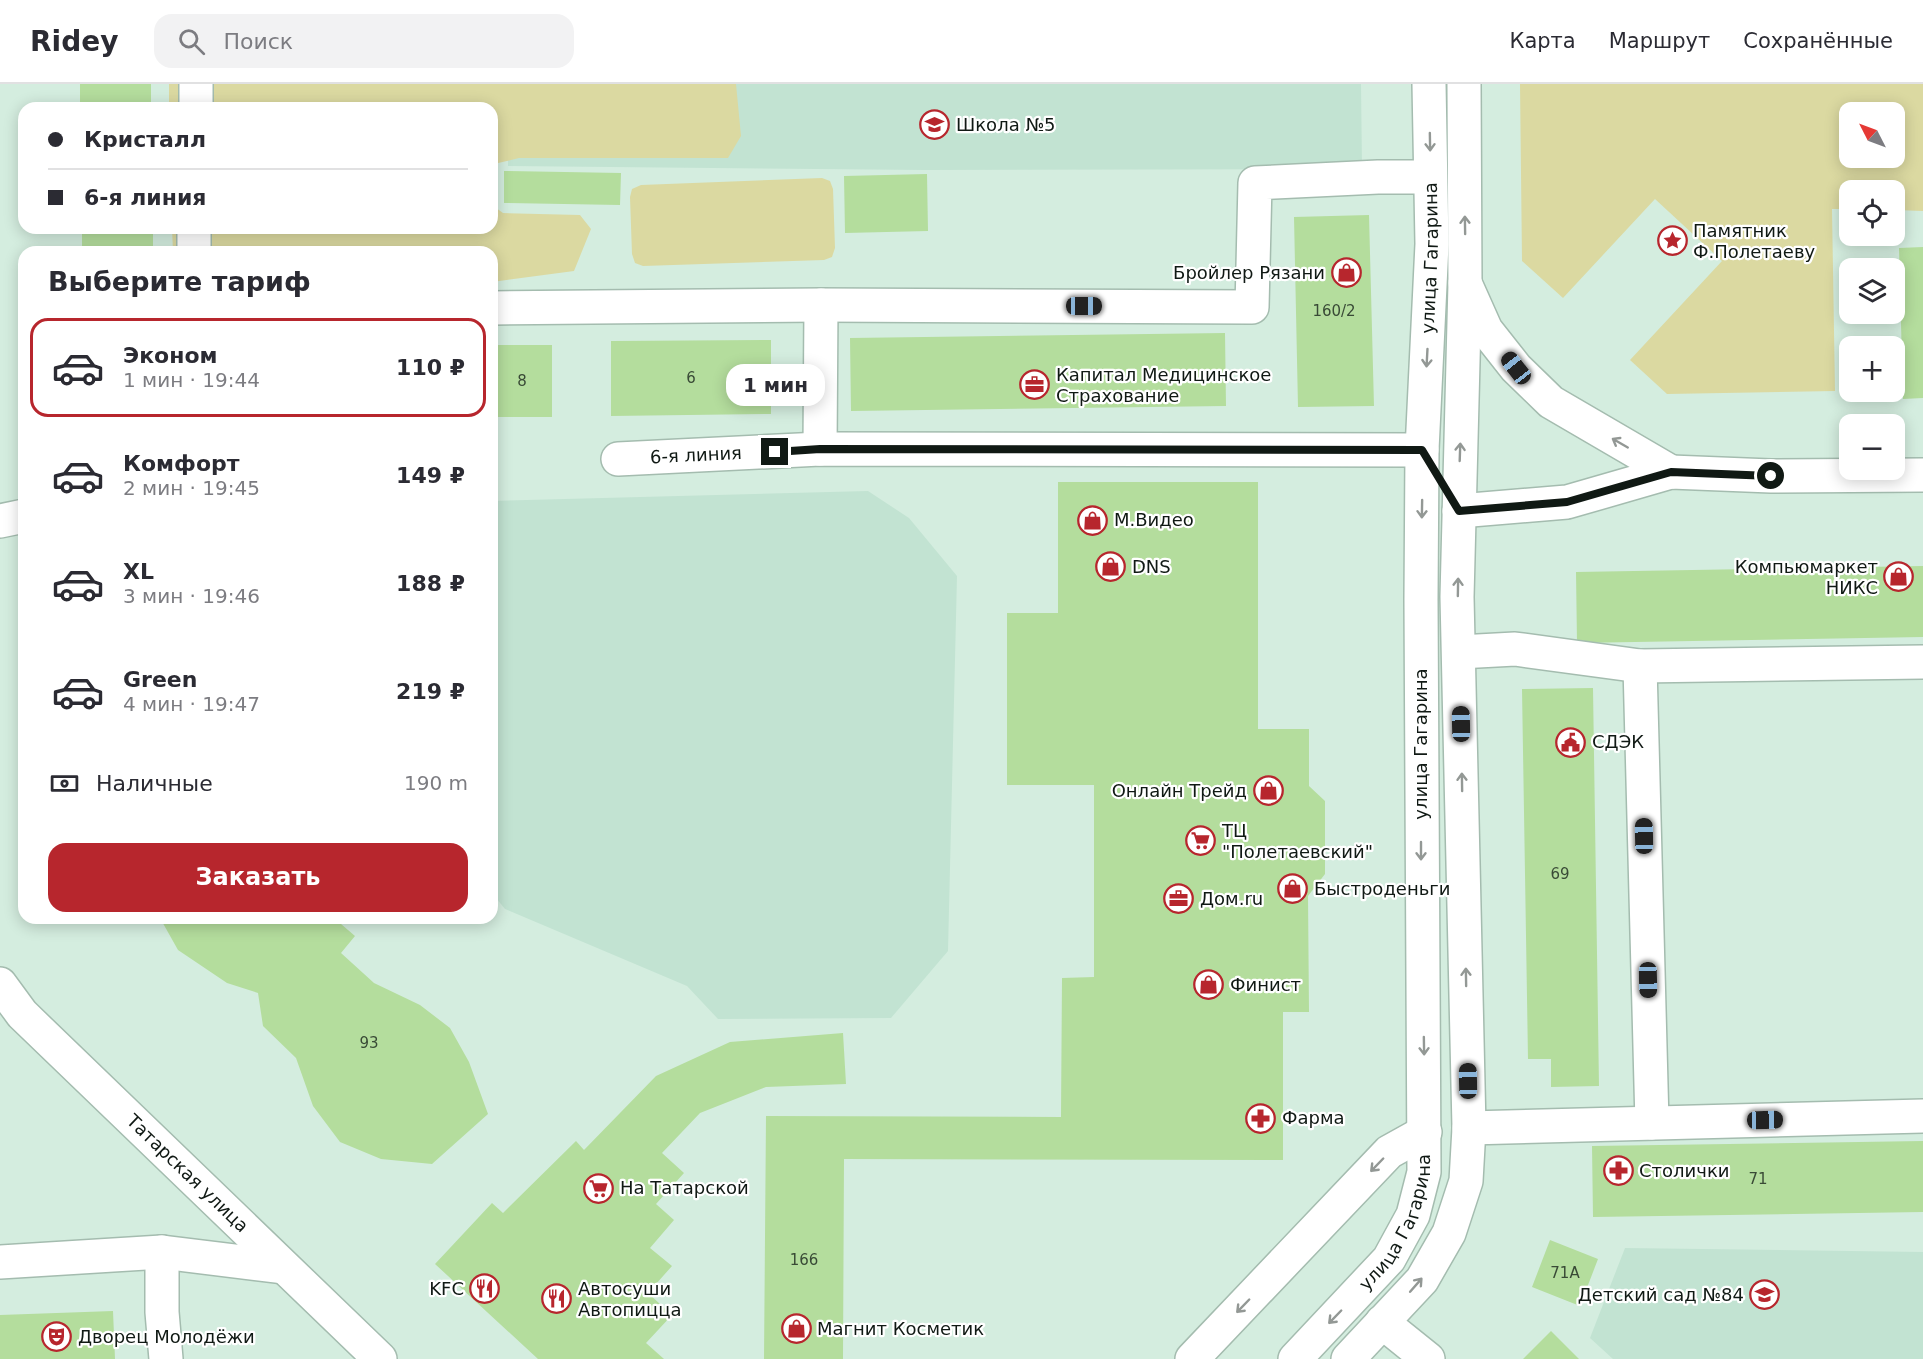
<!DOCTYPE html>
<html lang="ru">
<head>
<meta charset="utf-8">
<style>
	body { margin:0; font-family:"DejaVu Sans",sans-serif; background:#f2f2f3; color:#2b2b33; height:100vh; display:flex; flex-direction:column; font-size:22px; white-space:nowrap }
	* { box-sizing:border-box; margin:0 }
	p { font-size:20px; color:#7c7c81 }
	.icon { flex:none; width:33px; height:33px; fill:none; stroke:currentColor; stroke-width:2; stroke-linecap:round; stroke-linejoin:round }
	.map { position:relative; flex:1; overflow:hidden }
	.sheet { position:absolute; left:18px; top:162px; width:480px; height:678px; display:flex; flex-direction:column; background:#fff; border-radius:18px; box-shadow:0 3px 15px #0003 }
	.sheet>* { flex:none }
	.hud { position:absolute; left:18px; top:18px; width:480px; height:132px; border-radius:18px; box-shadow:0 3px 15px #0003; display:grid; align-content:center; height:132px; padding:0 30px; background:#fff }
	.needle { width:39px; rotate:312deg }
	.controls { position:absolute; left:1839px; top:18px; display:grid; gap:12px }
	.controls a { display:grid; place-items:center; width:66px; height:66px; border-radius:12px; background:#fff; box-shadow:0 3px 15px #0003; font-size:30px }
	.end { position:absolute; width:27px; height:27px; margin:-14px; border:8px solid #101914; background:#fff; box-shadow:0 0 0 3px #fff }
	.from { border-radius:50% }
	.bubble { position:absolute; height:42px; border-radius:18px; background:#fff; box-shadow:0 3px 15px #0003; font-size:20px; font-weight:800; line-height:42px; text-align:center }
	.car { position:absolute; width:18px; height:36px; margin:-18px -9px; border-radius:8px; box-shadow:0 0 4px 2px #0007; background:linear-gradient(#222 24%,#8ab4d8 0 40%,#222 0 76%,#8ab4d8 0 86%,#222 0) }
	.hud b { display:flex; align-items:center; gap:21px; height:57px; font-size:22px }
	.hud b+b { border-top:2px solid #e1e1e2 }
	.hud i { width:15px; height:15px; background:#2b2b33 }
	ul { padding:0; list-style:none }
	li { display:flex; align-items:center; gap:18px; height:99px; margin:0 12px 9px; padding:0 18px; border:3px solid transparent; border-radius:18px }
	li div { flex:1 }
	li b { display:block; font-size:22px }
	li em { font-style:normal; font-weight:800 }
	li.on { border-color:#b7262d }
	li>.icon { width:54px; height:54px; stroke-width:1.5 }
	h2 { padding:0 30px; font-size:27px; line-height:72px }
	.pay { display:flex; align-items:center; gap:15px; height:66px; padding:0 30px; font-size:22px }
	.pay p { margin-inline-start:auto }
	.cta { display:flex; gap:12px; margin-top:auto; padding:12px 30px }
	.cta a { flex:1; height:69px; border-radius:18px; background:#b7262d; color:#fff; font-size:24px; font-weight:800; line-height:69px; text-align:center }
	header { display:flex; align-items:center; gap:36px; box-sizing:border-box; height:84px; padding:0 30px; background:#fff; border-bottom:2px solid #e1e1e2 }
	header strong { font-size:28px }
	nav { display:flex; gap:33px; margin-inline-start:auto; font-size:21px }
	.search { width:420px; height:54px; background:#f2f2f3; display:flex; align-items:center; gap:15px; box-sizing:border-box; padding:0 21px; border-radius:18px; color:#7c7c81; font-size:22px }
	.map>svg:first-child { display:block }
</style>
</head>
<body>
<header>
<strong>Ridey</strong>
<div class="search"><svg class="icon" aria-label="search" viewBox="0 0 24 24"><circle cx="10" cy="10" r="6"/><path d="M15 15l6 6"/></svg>Поиск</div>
<nav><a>Карта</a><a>Маршрут</a><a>Сохранённые</a></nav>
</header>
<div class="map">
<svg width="1923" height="1275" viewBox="0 0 1923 1275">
	<rect width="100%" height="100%" fill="#d4eddf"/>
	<path fill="#c2e3d2" d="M509 0H1361L1362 85 925 86 508 82Z
		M868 407 909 434 957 492 948 867 891 934 718 935 687 902 505 825 492 809V417Z
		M1625 1164 1923 1168V1275H1613L1590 1254Z"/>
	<path fill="#dbd9a1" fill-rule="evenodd" d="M169 0H736L741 52 728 74H519L494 80 492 105V24H169Z
		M1520 0H1923V127L1895 126 1894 106H1850L1849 125H1832L1835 307 1667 310 1630 276 1722 177 1655 115 1563 214 1522 177ZM1850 28H1894V74H1850Z
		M822 94 830 97 833 105 835 164 832 173 824 176 643 182 635 179 632 170 630 113 632 105 641 101Z
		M492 121 503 129 580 131 591 145 574 187 492 198V168H173L172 144H492Z"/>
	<path fill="#b4dd9d" d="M80 0H151V24H80Z
		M504 87 621 89 620 121 504 119Z
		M927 90 928 147 845 149 844 92Z
		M1369 131 1374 322 1298 323 1294 133Z
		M82 144H153V168H82Z
		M1923 163V314L1903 315 1899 164Z
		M1225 249 1226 322 851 327 850 254Z
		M771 256V330L611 332V257Z
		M492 261H552V333H492Z
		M1058 398H1258V645H1309V702L1325 717V790L1308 812 1309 928H1283V1076L844 1075 843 1275H764L766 1032 1061 1033 1062 894 1094 893V701H1007V529H1058Z
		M1923 482V553L1577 559 1576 488Z
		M1593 604 1599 1002 1551 1003V975H1528L1522 605Z
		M160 834H334L355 852 341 869 374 899 420 921 450 944 469 978 488 1030 432 1080 381 1075 340 1058 313 1022 296 974 263 942 258 909 227 899 178 866Z
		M843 949 846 1000 766 1003 700 1029 662 1069 684 1089 656 1120 674 1136 650 1164 672 1182 648 1209 672 1231 646 1259 664 1275H538L435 1180 492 1119 503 1129 576 1057 584 1066 656 992 730 958Z
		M1923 1057V1128L1593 1133 1592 1062Z
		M1550 1156 1598 1175 1580 1222 1532 1203Z
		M113 1227 115 1275H0V1231Z
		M1551 1247 1579 1275H1523Z"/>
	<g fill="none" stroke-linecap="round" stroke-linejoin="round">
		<defs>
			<g id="minor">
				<path d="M196 24V0"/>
				<path d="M194 168V144"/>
				<path d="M1465 199 1486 246 1516 284 1551 318 1671 388"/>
				<path d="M492 224 821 221 1252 223 1255 99 1378 93H1430"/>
				<path d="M820 365 821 221"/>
				<path id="s1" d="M618 375 820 365 1422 366"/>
				<path d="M1459 427 1567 418 1671 388 1771 392 1923 391"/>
				<path d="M0 437 24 432"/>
				<path d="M1459 568 1515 565 1640 582 1923 578"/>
				<path d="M1640 582 1652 1039"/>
				<path id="s2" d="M0 900 22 930 380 1275"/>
				<path d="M1469 1044 1923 1032"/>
				<path d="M162 1168V1228L166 1275"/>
				<path d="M0 1178 162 1168 283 1183"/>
				<path d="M1382 1238 1428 1275"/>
				<path d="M1192 1275 1389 1068 1425 1048"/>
			</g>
			<g id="major">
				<path id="s3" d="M1295 1275 1389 1175 1413 1131 1424 1088 1421 516 1422 366 1432 160 1429 0"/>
				<path d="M1348 1275 1422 1196 1449 1149 1466 1097 1469 1044 1457 513 1465 199 1464 0"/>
			</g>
		</defs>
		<use href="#minor" stroke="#a4bcaf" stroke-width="36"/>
		<use href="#major" stroke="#a4bcaf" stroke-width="36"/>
		<use href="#minor" stroke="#fff" stroke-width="33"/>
		<use href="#major" stroke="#fff" stroke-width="33"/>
	</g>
	<defs><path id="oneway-shaft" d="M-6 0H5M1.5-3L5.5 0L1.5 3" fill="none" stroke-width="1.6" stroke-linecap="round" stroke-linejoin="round" transform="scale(1.5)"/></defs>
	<g stroke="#939895">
		<use href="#oneway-shaft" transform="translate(1430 58) rotate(89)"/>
		<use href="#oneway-shaft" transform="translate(1465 141) rotate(-91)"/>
		<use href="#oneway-shaft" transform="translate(1427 274) rotate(93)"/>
		<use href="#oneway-shaft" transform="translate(1620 359) rotate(-150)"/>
		<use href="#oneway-shaft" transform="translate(1460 368) rotate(-88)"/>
		<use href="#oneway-shaft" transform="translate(1422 425) rotate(91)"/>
		<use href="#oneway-shaft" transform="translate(1458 503) rotate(-89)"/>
		<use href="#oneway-shaft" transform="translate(1462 698) rotate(-91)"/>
		<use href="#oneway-shaft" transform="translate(1421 767) rotate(90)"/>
		<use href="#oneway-shaft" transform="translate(1466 893) rotate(-91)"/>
		<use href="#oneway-shaft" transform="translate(1424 962) rotate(89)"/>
		<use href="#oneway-shaft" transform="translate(1377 1081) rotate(134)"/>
		<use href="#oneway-shaft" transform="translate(1416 1201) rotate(-49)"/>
		<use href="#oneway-shaft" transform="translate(1243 1222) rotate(134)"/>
		<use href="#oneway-shaft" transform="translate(1335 1233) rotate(134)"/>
	</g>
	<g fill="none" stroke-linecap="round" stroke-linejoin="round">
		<path stroke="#101914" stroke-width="8" d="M775 368 820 365 1422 366 1459 427 1567 418 1671 388 1771 392"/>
	</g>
	<defs>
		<symbol id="school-ring" viewBox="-11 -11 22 22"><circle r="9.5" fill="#fff" stroke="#b7262d" stroke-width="1.5"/><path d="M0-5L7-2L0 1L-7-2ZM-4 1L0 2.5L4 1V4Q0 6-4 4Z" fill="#b7262d"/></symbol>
		<symbol id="sight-ring" viewBox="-11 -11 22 22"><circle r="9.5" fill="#fff" stroke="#b7262d" stroke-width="1.5"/><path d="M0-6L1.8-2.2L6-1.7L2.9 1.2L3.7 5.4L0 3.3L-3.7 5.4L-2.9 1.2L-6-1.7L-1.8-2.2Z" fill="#b7262d"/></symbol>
		<symbol id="shop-ring" viewBox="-11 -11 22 22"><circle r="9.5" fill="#fff" stroke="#b7262d" stroke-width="1.5"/><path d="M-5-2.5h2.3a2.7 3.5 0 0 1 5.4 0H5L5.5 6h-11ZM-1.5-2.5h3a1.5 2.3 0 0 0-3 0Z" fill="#b7262d"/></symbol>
		<symbol id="office-ring" viewBox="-11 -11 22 22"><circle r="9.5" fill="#fff" stroke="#b7262d" stroke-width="1.5"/><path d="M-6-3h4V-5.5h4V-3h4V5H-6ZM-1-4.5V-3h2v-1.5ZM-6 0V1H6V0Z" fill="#b7262d"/></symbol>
		<symbol id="civic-ring" viewBox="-11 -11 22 22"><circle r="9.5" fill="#fff" stroke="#b7262d" stroke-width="1.5"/><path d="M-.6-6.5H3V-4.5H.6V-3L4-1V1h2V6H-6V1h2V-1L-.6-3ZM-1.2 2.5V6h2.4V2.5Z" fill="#b7262d"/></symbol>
		<symbol id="supermarket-ring" viewBox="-11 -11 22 22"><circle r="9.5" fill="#fff" stroke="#b7262d" stroke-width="1.5"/><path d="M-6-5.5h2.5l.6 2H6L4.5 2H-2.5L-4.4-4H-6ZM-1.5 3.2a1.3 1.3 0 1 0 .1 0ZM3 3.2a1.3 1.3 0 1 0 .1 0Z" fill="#b7262d"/></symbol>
		<symbol id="pharmacy-ring" viewBox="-11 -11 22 22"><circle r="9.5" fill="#fff" stroke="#b7262d" stroke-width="1.5"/><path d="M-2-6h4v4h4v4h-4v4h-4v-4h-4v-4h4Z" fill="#b7262d"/></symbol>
		<symbol id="restaurant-ring" viewBox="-11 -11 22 22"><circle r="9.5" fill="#fff" stroke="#b7262d" stroke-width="1.5"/><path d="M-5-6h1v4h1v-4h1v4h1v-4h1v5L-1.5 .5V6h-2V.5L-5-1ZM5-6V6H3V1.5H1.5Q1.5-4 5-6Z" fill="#b7262d"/></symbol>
		<symbol id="theatre-ring" viewBox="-11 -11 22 22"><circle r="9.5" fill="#fff" stroke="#b7262d" stroke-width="1.5"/><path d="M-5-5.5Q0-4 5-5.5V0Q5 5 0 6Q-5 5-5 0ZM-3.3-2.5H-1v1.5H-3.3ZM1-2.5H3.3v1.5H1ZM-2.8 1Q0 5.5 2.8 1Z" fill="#b7262d"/></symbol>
	</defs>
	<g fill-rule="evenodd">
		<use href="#school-ring" x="918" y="24" width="33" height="33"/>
		<use href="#sight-ring" x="1656" y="140" width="33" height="33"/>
		<use href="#shop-ring" x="1330" y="172" width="33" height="33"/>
		<use href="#office-ring" x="1018" y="284" width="33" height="33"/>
		<use href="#shop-ring" x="1076" y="420" width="33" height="33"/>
		<use href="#shop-ring" x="1094" y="466" width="33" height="33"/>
		<use href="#shop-ring" x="1882" y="476" width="33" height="33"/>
		<use href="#civic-ring" x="1554" y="642" width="33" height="33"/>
		<use href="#shop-ring" x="1252" y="690" width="33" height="33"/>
		<use href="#supermarket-ring" x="1184" y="740" width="33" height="33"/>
		<use href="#shop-ring" x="1276" y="788" width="33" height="33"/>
		<use href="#office-ring" x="1162" y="798" width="33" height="33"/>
		<use href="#shop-ring" x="1192" y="884" width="33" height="33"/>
		<use href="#pharmacy-ring" x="1244" y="1018" width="33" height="33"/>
		<use href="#pharmacy-ring" x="1602" y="1070" width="33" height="33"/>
		<use href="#supermarket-ring" x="582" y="1088" width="33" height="33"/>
		<use href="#restaurant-ring" x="468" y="1188" width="33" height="33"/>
		<use href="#school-ring" x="1748" y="1194" width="33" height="33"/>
		<use href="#restaurant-ring" x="540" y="1198" width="33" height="33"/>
		<use href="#shop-ring" x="780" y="1228" width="33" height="33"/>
		<use href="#theatre-ring" x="40" y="1236" width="33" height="33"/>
	</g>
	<g text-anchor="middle" stroke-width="4.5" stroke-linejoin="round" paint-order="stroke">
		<g font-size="15" fill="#394a36">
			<text x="1334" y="232">160/2</text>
			<text x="691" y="299">6</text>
			<text x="522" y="302">8</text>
			<text x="1560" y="795">69</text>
			<text x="369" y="964">93</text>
			<text x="1758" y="1100">71</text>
			<text x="804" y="1181">166</text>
			<text x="1565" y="1194">71А</text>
		</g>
		<g font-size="18" fill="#101914" stroke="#fff" text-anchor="start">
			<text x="956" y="47">Школа №5</text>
			<text x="1693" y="153">Памятник<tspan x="1693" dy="21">Ф.Полетаеву</tspan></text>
			<text x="1325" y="195" text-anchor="end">Бройлер Рязани</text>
			<text x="1056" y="297">Капитал Медицинское<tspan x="1056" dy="21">Страхование</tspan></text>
			<text x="1114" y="442">М.Видео</text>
			<text x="1132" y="489">DNS</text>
			<text x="1878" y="489" text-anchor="end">Компьюмаркет<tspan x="1878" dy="21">НИКС</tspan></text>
			<text x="1592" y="664">СДЭК</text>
			<text x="1247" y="713" text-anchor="end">Онлайн Трейд</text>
			<text x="1222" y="753">ТЦ<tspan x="1222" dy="21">"Полетаевский"</tspan></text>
			<text x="1314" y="811">Быстроденьги</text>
			<text x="1200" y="821">Дом.ru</text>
			<text x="1230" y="907">Финист</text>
			<text x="1282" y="1040">Фарма</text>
			<text x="1639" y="1093">Столички</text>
			<text x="620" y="1110">На Татарской</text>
			<text x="464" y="1211" text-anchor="end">KFC</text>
			<text x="578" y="1211">Автосуши<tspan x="578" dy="21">Автопицца</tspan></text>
			<text x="1744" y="1217" text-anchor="end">Детский сад №84</text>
			<text x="817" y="1251">Магнит Косметик</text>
			<text x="78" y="1259">Дворец Молодёжи</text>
		</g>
		<g font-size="18" fill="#101914" stroke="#fff">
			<text dy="6" stroke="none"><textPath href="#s3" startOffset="1146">улица Гагарина</textPath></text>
			<text dy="6" stroke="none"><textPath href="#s1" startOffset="78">6-я линия</textPath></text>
			<text transform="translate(1421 660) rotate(-90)" y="6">улица Гагарина</text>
			<text dy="6" stroke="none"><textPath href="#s2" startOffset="267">Татарская улица</textPath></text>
			<text dy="6" stroke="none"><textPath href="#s3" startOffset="174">улица Гагарина</textPath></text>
		</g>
	</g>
</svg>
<div class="controls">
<a><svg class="needle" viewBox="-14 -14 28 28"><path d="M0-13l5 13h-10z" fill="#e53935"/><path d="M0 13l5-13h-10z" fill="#7c7c81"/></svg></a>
<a><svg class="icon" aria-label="locate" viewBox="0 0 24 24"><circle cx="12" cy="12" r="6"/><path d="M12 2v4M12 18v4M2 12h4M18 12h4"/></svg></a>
<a><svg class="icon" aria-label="layers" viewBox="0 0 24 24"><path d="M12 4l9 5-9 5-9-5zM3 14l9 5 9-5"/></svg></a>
<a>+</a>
<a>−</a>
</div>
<i class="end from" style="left:1771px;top:392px"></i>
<i class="end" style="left:775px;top:368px"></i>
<div class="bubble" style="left:726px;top:280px;width:99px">1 мин</div>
<i class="car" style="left:1084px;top:222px;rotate:90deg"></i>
<i class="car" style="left:1516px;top:284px;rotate:322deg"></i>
<i class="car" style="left:1461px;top:640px;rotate:359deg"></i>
<i class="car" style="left:1644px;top:752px;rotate:359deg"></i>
<i class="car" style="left:1648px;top:896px;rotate:179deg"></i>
<i class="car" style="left:1468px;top:997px;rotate:359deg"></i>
<i class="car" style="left:1765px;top:1036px;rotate:89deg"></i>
<div class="hud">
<b><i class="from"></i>Кристалл</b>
<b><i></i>6-я линия</b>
</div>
<section class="sheet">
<h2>Выберите тариф</h2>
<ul>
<li class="on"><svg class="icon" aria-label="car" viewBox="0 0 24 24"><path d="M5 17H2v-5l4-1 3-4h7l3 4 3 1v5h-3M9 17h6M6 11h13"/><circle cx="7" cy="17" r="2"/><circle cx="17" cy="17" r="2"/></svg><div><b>Эконом</b><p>1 мин · 19:44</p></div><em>110 ₽</em></li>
<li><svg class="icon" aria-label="car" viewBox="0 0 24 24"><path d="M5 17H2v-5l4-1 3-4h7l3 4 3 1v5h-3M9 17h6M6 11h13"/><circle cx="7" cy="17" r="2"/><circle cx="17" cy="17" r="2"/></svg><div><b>Комфорт</b><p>2 мин · 19:45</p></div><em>149 ₽</em></li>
<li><svg class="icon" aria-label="car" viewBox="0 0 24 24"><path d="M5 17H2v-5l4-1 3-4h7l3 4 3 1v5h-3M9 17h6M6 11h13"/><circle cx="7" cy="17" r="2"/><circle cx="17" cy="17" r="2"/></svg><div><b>XL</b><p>3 мин · 19:46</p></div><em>188 ₽</em></li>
<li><svg class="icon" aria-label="car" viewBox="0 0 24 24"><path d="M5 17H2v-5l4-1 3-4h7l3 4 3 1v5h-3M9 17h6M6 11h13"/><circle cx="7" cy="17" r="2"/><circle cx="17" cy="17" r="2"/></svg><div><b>Green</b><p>4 мин · 19:47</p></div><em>219 ₽</em></li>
</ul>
<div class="pay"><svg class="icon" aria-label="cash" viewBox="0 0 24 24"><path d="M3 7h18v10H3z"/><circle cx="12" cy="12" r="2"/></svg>Наличные<p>190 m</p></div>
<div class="cta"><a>Заказать</a></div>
</section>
</div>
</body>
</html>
